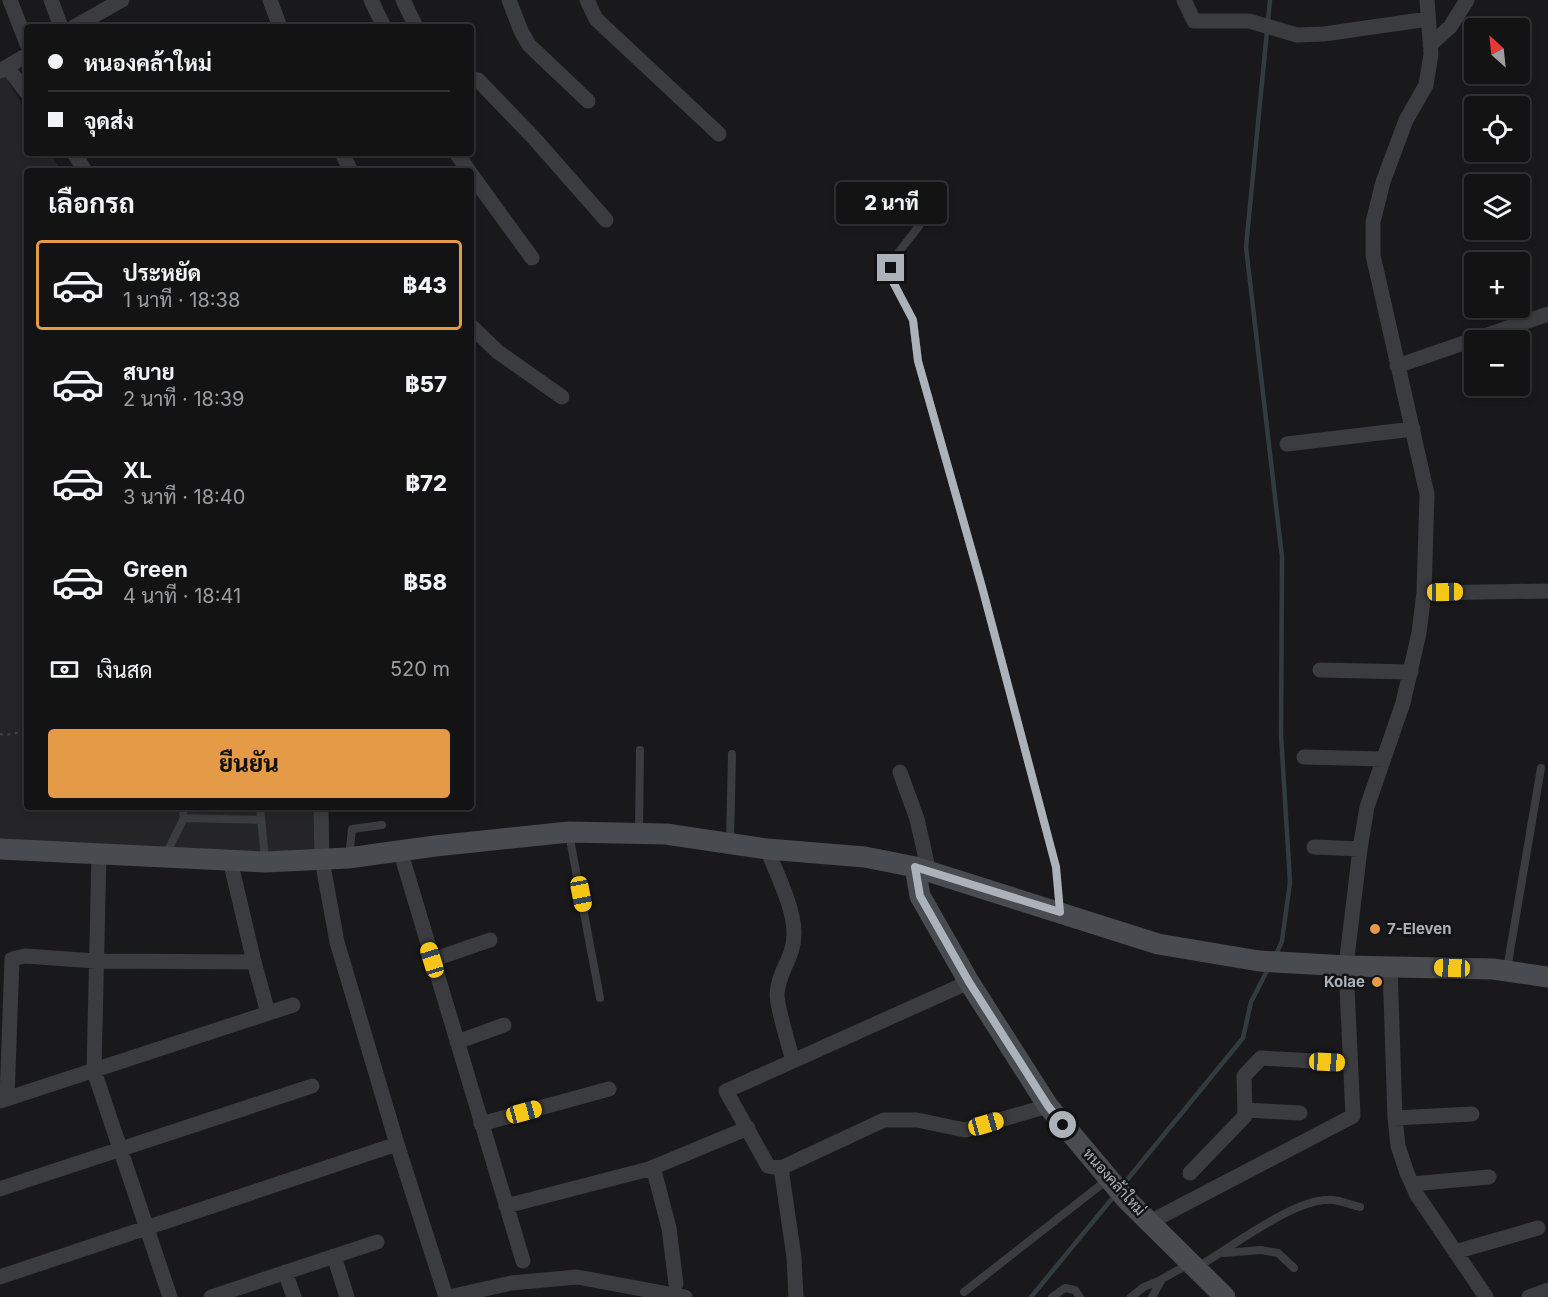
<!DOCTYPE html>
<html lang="th">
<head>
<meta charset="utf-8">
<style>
	body { margin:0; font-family:Inter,Sarabun,sans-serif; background:#202022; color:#f1f3f6; height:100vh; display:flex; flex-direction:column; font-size:22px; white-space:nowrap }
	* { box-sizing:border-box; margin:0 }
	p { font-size:20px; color:#9d9ea0 }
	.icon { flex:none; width:33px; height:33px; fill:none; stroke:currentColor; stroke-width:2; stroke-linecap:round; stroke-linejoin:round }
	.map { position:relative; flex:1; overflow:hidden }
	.side { position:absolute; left:24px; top:168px; width:450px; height:642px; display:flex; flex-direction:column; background:#131314; border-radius:6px; box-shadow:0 3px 9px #0003,0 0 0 2px #323234 }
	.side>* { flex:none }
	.hud { position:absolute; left:24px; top:24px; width:450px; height:132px; border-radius:6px; box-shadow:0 3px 9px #0003,0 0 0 2px #323234; display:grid; align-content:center; height:132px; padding:0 24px; background:#131314 }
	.needle { width:39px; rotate:333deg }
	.controls { position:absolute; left:1464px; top:18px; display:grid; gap:12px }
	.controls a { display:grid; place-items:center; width:66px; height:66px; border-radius:6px; background:#131314; box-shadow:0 3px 9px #0003,0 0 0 2px #323234; font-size:30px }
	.end { position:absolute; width:27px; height:27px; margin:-14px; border:8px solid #acb2b9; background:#111; box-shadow:0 0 0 3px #111 }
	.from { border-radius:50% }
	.bubble { position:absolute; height:42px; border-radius:6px; background:#131314; box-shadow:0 3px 9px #0003,0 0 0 2px #323234; font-size:20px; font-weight:800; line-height:42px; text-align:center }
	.car { position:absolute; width:18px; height:36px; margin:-18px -9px; border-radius:8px; box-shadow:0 0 4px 2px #0007; background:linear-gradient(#f5c518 24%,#345 0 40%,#f5c518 0 76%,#345 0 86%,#f5c518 0) }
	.hud b { display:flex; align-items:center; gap:21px; height:57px; font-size:22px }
	.hud b+b { border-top:2px solid #323234 }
	.hud i { width:15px; height:15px; background:#f1f3f6 }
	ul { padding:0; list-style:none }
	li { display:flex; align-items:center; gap:18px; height:90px; margin:0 12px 9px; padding:0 12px; border:3px solid transparent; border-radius:6px }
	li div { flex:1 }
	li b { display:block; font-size:22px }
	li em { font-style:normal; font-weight:800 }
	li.on { border-color:#e59a47 }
	li>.icon { width:54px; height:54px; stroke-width:1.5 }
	h2 { padding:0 24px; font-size:27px; line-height:72px }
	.pay { display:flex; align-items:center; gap:15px; height:66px; padding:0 24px; font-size:22px }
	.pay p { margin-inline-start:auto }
	.primary-button { display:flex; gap:12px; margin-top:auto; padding:12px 24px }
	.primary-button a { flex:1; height:69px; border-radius:6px; background:#e59a47; color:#111; font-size:24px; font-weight:800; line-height:69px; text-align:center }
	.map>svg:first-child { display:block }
</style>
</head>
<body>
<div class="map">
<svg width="1548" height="1297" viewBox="0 0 1548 1297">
	<rect width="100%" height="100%" fill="#19191b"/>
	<path fill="#252528" d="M3 73 27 113V153H50L61 171H27V807H318L322 860 0 847V74Z"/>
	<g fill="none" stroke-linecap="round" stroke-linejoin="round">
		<path stroke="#323c40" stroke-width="4.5" d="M1270 0 1246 247 1282 557 1281 735 1290 882 1282 941 1275 957
			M1122 1186 1243 1038 1251 1002 1269 967
			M1031 1297 1115 1195"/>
		<path stroke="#404346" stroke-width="2" stroke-dasharray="3 4.5" stroke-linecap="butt" d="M0 734 6 735 26 731 27 729"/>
		<path stroke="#3a3c3f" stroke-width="8" d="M919 226 898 253 891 268 893 282 913 320 918 361 982 587 1056 867 1060 911
			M260 807 265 859
			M184 818 261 820
			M639 832 640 750
			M569 834 600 998
			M730 842 732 754
			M166 854 184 818 182 807
			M349 857 352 829 382 825
			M1507 969 1541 768
			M1224 1253 1261 1250 1278 1253 1294 1268
			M1197 1267C1230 1249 1296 1196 1333 1200 1342 1201 1351 1205 1360 1207
			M964 1292 1107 1180
			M1052 1297 1065 1288 1075 1290 1080 1297
			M1131 1297 1144 1287 1161 1280
			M1152 1297 1162 1279 1189 1264"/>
		<path stroke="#3a3c3f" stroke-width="15" d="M10 0 27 44
			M51 0 61 27
			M270 0 280 27
			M371 0 384 27
			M403 0 416 27
			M509 0 521 31 529 45 588 101
			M587 0 596 19 719 134
			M1184 0 1194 21H1249L1297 35 1324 34 1428 19
			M74 27 122 0
			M1430 45 1450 27 1467 0
			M7 67 27 93
			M0 71 27 55
			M471 79 478 80 533 137 606 220
			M74 153 85 171
			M342 153 351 171
			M456 153 469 171
			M471 174 532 258
			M471 326 498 352 562 397
			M1397 366 1548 314
			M1287 444 1413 429
			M1424 593 1548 591
			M1320 670 1411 672
			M1304 757 1383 759
			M900 772 917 819 929 872
			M321 807 322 860 337 942 397 1144 446 1297
			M1314 847 1360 849
			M767 849C776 872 794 908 794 932 795 957 778 971 777 994 777 1008 789 1046 793 1061
			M400 850 523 1261
			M99 854 94 1071 170 1297
			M230 860 254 962 268 1013
			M432 960 490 940
			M1390 966 1395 1118 1398 1146 1407 1173 1417 1195 1486 1297
			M969 982 726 1091 768 1166 781 1168 884 1120H917L965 1130 1048 1106
			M457 1042 504 1025
			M7 1099 12 959 25 956 96 961 254 962
			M0 1101 293 1005
			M1245 1110 1300 1113
			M1395 1118 1472 1114
			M481 1124 609 1089
			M653 1167 669 1228 676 1284
			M781 1168 794 1257 796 1297
			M1190 1173 1245 1116 1244 1076 1261 1058 1349 1063
			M1412 1184 1489 1177
			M0 1189 312 1086
			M506 1206 649 1169 748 1128
			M1150 1222 1353 1116 1346 966 1360 849 1367 807 1403 703 1419 633 1424 593 1427 494 1373 255V222L1383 182 1406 120 1426 85 1431 54 1427 0
			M1455 1252 1538 1228
			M334 1256 347 1297
			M285 1272 294 1297
			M0 1277 397 1144
			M211 1297 377 1242
			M449 1297 511 1283 577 1277 685 1297
			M1529 1297 1548 1290"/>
		<path stroke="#484b4f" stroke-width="21" d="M0 849 265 862 348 858 435 846 569 832 666 834 767 849 865 857 915 867 1158 944 1259 961 1346 966 1493 969 1548 977
			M915 867 920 896 969 982 1048 1106 1126 1199 1225 1297"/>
	</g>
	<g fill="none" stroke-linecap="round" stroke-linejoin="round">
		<path stroke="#acb2b9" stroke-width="8" d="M891 268 893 282 913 320 918 361 982 587 1056 867 1060 912 915 867 920 896 969 982 1048 1106 1063 1125"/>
	</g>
	<g fill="#e59a47" stroke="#141416" stroke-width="2">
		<circle cx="1375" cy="929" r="6"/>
		<circle cx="1377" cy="982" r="6"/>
	</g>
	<g text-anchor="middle" stroke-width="5" stroke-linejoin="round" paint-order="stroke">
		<g font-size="15" font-weight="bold" fill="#acb2b9" stroke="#141416" text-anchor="start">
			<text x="1387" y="934">7-Eleven</text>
			<text x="1365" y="987" text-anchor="end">Kolae</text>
		</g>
		<g font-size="15" fill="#acb2b9" stroke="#141416">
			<text transform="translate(1114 1182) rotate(48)" y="5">หนองคล้าใหม่</text>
		</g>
	</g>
</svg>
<div class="controls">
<a><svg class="needle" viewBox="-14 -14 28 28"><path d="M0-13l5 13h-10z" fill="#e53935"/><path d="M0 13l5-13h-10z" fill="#9d9ea0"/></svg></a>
<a><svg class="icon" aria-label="locate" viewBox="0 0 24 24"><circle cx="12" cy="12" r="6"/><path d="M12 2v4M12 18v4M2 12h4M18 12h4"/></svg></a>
<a><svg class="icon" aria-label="layers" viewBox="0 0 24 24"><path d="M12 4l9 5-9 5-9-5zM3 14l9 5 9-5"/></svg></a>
<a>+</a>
<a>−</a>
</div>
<i class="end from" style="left:1063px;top:1125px"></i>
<i class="end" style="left:891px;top:268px"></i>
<div class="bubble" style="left:836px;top:182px;width:111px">2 นาที</div>
<i class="car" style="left:1445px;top:592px;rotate:89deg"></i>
<i class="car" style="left:581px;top:894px;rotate:169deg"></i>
<i class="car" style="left:432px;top:960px;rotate:343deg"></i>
<i class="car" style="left:1452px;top:968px;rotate:272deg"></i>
<i class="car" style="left:1327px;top:1062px;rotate:93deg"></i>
<i class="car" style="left:524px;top:1112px;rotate:75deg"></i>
<i class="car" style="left:986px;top:1124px;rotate:74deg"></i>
<div class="hud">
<b><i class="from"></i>หนองคล้าใหม่</b>
<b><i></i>จุดส่ง</b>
</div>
<section class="side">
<h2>เลือกรถ</h2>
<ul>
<li class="on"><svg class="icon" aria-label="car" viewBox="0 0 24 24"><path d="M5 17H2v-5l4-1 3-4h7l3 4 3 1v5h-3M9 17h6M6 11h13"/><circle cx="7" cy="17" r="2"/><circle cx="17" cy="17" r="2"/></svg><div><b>ประหยัด</b><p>1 นาที · 18:38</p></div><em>฿43</em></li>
<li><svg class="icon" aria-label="car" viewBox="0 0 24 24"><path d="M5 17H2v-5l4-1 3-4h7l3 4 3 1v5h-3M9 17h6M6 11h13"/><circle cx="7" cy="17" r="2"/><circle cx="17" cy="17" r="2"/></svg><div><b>สบาย</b><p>2 นาที · 18:39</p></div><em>฿57</em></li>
<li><svg class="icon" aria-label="car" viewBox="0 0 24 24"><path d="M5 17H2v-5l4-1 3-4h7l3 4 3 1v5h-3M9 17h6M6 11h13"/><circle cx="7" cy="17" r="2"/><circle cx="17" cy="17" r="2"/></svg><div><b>XL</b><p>3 นาที · 18:40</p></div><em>฿72</em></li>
<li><svg class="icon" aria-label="car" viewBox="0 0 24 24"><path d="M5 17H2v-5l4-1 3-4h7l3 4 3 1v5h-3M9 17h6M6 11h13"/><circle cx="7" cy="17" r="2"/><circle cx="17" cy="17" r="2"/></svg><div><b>Green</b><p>4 นาที · 18:41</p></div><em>฿58</em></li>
</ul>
<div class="pay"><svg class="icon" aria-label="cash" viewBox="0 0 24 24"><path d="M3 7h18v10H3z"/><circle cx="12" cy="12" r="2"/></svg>เงินสด<p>520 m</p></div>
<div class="primary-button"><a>ยืนยัน</a></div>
</section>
</div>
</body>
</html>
